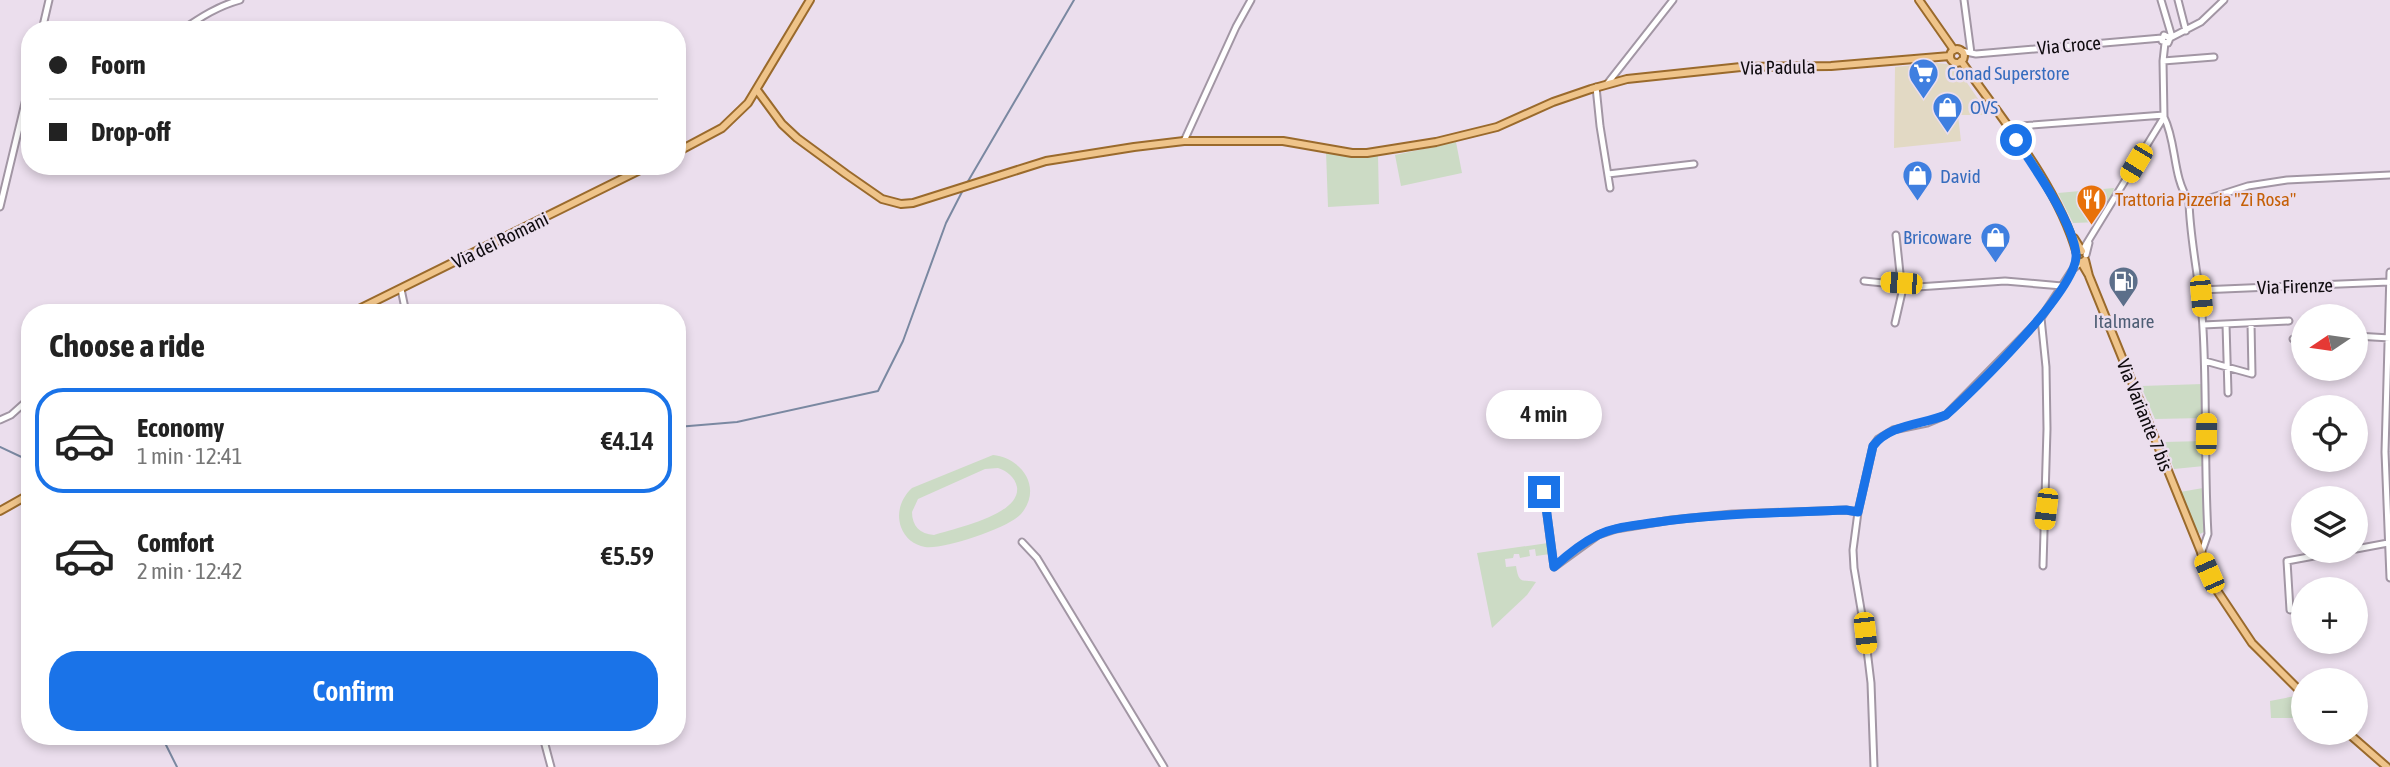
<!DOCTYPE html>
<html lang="en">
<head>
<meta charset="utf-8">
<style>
	body { margin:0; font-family:"Asap Condensed",sans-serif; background:#f6f6f6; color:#222; height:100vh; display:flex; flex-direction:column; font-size:26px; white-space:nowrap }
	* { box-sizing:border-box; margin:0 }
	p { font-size:23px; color:#767676 }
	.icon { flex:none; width:38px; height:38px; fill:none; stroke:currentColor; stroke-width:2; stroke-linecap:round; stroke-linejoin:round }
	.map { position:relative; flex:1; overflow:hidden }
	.sheet { position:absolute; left:21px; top:304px; width:665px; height:441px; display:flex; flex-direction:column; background:#fff; border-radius:28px; box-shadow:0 4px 10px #0003 }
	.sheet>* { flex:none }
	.hud { position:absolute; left:21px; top:21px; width:665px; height:154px; border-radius:28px; box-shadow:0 4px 10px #0003; display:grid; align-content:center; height:154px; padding:0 28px; background:#fff }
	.needle { width:46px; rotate:257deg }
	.controls { position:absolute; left:2291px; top:304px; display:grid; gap:14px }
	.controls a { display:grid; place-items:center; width:77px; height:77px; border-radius:50%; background:#fff; box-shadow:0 4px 10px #0003; font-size:35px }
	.end { position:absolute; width:32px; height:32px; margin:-16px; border:9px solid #1a73e8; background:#fff; box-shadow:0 0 0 4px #fff }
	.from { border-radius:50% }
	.bubble { position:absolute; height:49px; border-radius:24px; background:#fff; box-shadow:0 4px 10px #0003; font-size:23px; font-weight:600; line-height:49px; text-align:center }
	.car { position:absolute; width:21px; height:42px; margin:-21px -10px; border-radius:9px; box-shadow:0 0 5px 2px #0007; background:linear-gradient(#f5c518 24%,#345 0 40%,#f5c518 0 76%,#345 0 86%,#f5c518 0) }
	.hud b { display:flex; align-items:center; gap:24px; height:66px; font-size:26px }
	.hud b+b { border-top:2px solid #e0e0e0 }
	.hud i { width:18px; height:18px; background:#222 }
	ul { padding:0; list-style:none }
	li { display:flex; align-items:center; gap:21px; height:105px; margin:0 14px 10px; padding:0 14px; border:4px solid transparent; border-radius:28px }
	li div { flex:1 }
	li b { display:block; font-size:26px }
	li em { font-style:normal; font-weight:600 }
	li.on { border-color:#1a73e8 }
	li>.icon { width:63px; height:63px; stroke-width:1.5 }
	h2 { padding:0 28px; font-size:32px; line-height:84px }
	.cta { display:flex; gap:14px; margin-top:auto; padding:14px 28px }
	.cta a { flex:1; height:80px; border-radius:28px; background:#1a73e8; color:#fff; font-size:28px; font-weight:600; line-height:80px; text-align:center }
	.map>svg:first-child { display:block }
</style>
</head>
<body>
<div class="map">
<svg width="2390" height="767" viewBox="0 0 2390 767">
	<rect width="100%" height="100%" fill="#ebdeed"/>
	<path fill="#e2d9c4" d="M1936 63 1947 64 1959 71 1989 115H1958L1961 141 1894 148 1895 67Z"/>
	<path fill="#ccdbc5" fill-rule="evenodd" d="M1456 142 1462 173 1401 186 1395 155Z
		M1326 151 1358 156 1378 154 1379 204 1328 207Z
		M2114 188 2113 191 2117 193 2100 222 2073 223 2058 193Z
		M2203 384 2204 418 2155 419 2141 386Z
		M2204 441V466L2174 469 2164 442Z
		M993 455C1022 458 1043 488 1021 514 1009 528 943 550 925 547 914 545 905 538 901 527 896 513 901 498 912 488ZM998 468C1007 471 1015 477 1017 487 1021 515 955 528 934 535 920 534 912 526 912 512L918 499 985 469Z
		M2203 488 2206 531 2200 534 2196 530 2180 492Z
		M1548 543 1550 554 1536 556 1535 549 1529 550 1530 556 1520 558 1519 554H1514L1513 558 1505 559 1506 567 1516 566C1519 585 1522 579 1536 582L1527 595 1492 628 1477 553Z
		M2295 696 2303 701V718H2271L2270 701Z"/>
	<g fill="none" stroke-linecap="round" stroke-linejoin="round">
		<path stroke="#7a88a1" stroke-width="2" d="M967 183 1074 0
			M677 427 737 422 878 391 903 341 946 223 964 188
			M0 447 30 461
			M162 737 177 767"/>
		<defs>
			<path id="minor" d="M1964 0 1971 53
				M2161 0 2172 37
				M2178 0 2186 31
				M42 30 49 0
				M182 30C201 17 218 6 240 0
				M2170 38 2164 35 2162 41 2168 43 2170 38 2201 22 2224 0
				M1961 51 1976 54 2162 38
				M2163 61 2214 57
				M1607 84 1673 0
				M1596 87 1600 126 1610 188
				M2164 117C2177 143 2172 176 2189 201L2204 200 2248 186 2287 180 2390 175
				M2007 127 2164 115
				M1184 141 1236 27 1251 0
				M1608 174 1694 164
				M2189 201C2190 244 2201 286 2203 329 2207 397 2204 466 2208 534L2201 554
				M0 207 30 82
				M1896 235 1901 283
				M2082 251 2164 117 2163 61 2165 43
				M2086 255 2089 243
				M2390 272 2385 452 2390 578
				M1864 281 1902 285
				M401 289 406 313
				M2200 290 2389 282
				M2041 318 2046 367 2047 429 2043 566
				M1895 323 1903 288 2005 281 2062 286
				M2226 324 2228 393
				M2203 325 2289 321
				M2356 336 2390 338
				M2293 339 2303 338
				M2205 361 2252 374 2251 323
				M0 420 11 415 30 398
				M1544 492 1554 567 1598 535 1616 529 1671 520 1732 514 1846 510 1858 512
				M1022 542 1037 558 1164 767
				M2356 549 2388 543
				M2290 610 2287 561 2341 551
				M543 737 551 767
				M1874 767 1871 683 1865 633 1854 568 1853 550 1858 512 1873 446 1878 439 1893 430 1927 423 1946 415 2041 318 2073 269 2081 262"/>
			<path id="major" d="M1919 0 1954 50
				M1950 56a7 7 0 1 1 14 0a7 7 0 1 1-14 0Z
				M1961 61C2002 119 2058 186 2077 254
				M757 90 782 124 797 138 846 174 882 199 901 204 913 203 1046 161 1134 147 1184 141H1283L1352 153H1367L1436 142 1497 127 1553 102 1591 89 1627 79 1741 67 1831 66 1950 56
				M677 152 722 128 748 103 810 0
				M2074 238 2082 251
				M2085 260 2089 276 2216 589 2252 643 2303 694
				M2081 262 2088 274
				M351 313 648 166
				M0 511 30 494
				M2348 733 2387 767"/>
		</defs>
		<use href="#minor" stroke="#a296a4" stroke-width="9"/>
		<use href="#major" stroke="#9a6a2c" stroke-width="10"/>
		<use href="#minor" stroke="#fff" stroke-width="5"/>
		<use href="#major" stroke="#efc48a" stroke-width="6"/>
	</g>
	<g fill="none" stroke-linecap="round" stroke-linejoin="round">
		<path stroke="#1a73e8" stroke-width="9" d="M1544 492 1554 567C1567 555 1582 543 1598 535 1614 527 1633 526 1651 523 1715 513 1781 513 1846 510L1858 512 1873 446C1890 424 1921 425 1946 415 1972 392 2080 287 2076 254 2073 222 2034 167 2016 140"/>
	</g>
	<defs>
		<symbol id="supermarket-pin" viewBox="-11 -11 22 30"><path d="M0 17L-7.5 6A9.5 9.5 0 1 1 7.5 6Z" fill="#3f7fe0" stroke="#ebdeed"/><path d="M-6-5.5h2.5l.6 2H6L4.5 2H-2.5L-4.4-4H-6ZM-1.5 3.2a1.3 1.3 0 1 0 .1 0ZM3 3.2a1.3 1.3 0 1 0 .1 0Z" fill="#fff"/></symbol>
		<symbol id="shop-pin" viewBox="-11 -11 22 30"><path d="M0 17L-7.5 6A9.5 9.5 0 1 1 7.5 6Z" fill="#3f7fe0" stroke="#ebdeed"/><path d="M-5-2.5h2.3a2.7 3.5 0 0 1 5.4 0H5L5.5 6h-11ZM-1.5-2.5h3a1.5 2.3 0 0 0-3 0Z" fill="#fff"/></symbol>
		<symbol id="restaurant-pin" viewBox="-11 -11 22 30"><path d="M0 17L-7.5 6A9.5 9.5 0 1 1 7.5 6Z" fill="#e8710a" stroke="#ebdeed"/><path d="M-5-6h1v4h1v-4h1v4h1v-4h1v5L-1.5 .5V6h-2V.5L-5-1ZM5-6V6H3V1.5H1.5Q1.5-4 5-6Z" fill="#fff"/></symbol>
		<symbol id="fuel-pin" viewBox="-11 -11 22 30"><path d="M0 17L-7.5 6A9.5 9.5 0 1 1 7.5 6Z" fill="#5c6f8a" stroke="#ebdeed"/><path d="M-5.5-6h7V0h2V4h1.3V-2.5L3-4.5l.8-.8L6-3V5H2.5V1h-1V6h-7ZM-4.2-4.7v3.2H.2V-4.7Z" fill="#fff"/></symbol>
	</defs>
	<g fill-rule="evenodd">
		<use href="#supermarket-pin" x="1906" y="56" width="35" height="47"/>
		<use href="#shop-pin" x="1930" y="90" width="35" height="47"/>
		<use href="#shop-pin" x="1900" y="158" width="35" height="47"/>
		<use href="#restaurant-pin" x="2074" y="182" width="35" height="47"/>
		<use href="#shop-pin" x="1978" y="220" width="35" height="47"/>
		<use href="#fuel-pin" x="2106" y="264" width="35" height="47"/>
	</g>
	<g text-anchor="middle" stroke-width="5" stroke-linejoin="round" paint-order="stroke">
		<g font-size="19" fill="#0f0b0f" stroke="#ebdeed">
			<text transform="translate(2069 45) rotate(-5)" y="7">Via Croce</text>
			<text transform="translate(1778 67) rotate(-1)" y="7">Via Padula</text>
			<text transform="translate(500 240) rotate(-26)" y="7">Via dei Romani</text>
			<text transform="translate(2295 286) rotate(-2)" y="7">Via Firenze</text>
			<text transform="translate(2145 415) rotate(68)" y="7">Via Variante 7 bis</text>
		</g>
		<g font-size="19" fill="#366cbe" stroke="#ebdeed" text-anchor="start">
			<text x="1947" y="80">Conad Superstore</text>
			<text x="1970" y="114">OVS</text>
			<text x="1940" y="183">David</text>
			<text x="1972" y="244" text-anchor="end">Bricoware</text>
		</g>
		<g font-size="19" fill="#c56008" stroke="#ebdeed" text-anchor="start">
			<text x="2115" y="206">Trattoria Pizzeria "Zì Rosa"</text>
		</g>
		<g font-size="19" fill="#4e5e75" stroke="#ebdeed">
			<text x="2124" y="328">Italmare</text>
		</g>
	</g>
</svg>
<div class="controls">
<a><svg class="needle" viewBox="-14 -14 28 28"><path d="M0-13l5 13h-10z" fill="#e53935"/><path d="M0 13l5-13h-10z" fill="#767676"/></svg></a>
<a><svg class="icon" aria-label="locate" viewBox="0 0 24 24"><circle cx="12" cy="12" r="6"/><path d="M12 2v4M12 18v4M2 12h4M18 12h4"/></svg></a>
<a><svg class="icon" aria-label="layers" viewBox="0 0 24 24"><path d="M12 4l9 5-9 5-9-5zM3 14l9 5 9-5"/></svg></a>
<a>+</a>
<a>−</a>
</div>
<i class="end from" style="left:2016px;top:140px"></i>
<i class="end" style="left:1544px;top:492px"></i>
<div class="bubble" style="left:1486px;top:390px;width:116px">4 min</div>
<i class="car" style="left:2136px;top:163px;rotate:211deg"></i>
<i class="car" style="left:1901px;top:283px;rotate:274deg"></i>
<i class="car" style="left:2201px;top:296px;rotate:175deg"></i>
<i class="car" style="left:2206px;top:434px;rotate:1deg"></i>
<i class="car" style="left:2046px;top:509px;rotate:187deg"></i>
<i class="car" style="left:2209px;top:573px;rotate:336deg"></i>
<i class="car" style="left:1865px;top:633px;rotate:174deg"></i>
<div class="hud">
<b><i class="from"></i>Foorn</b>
<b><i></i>Drop-off</b>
</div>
<section class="sheet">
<h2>Choose a ride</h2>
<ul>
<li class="on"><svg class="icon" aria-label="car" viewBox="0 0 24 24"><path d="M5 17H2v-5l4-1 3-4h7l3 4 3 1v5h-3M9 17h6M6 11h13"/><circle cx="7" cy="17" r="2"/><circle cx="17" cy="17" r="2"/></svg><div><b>Economy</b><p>1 min · 12:41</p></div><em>€4.14</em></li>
<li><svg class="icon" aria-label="car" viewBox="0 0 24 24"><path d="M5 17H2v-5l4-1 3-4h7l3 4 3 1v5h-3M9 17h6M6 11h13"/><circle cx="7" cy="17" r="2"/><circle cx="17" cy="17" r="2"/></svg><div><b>Comfort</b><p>2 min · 12:42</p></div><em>€5.59</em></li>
</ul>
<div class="cta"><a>Confirm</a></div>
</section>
</div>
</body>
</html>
